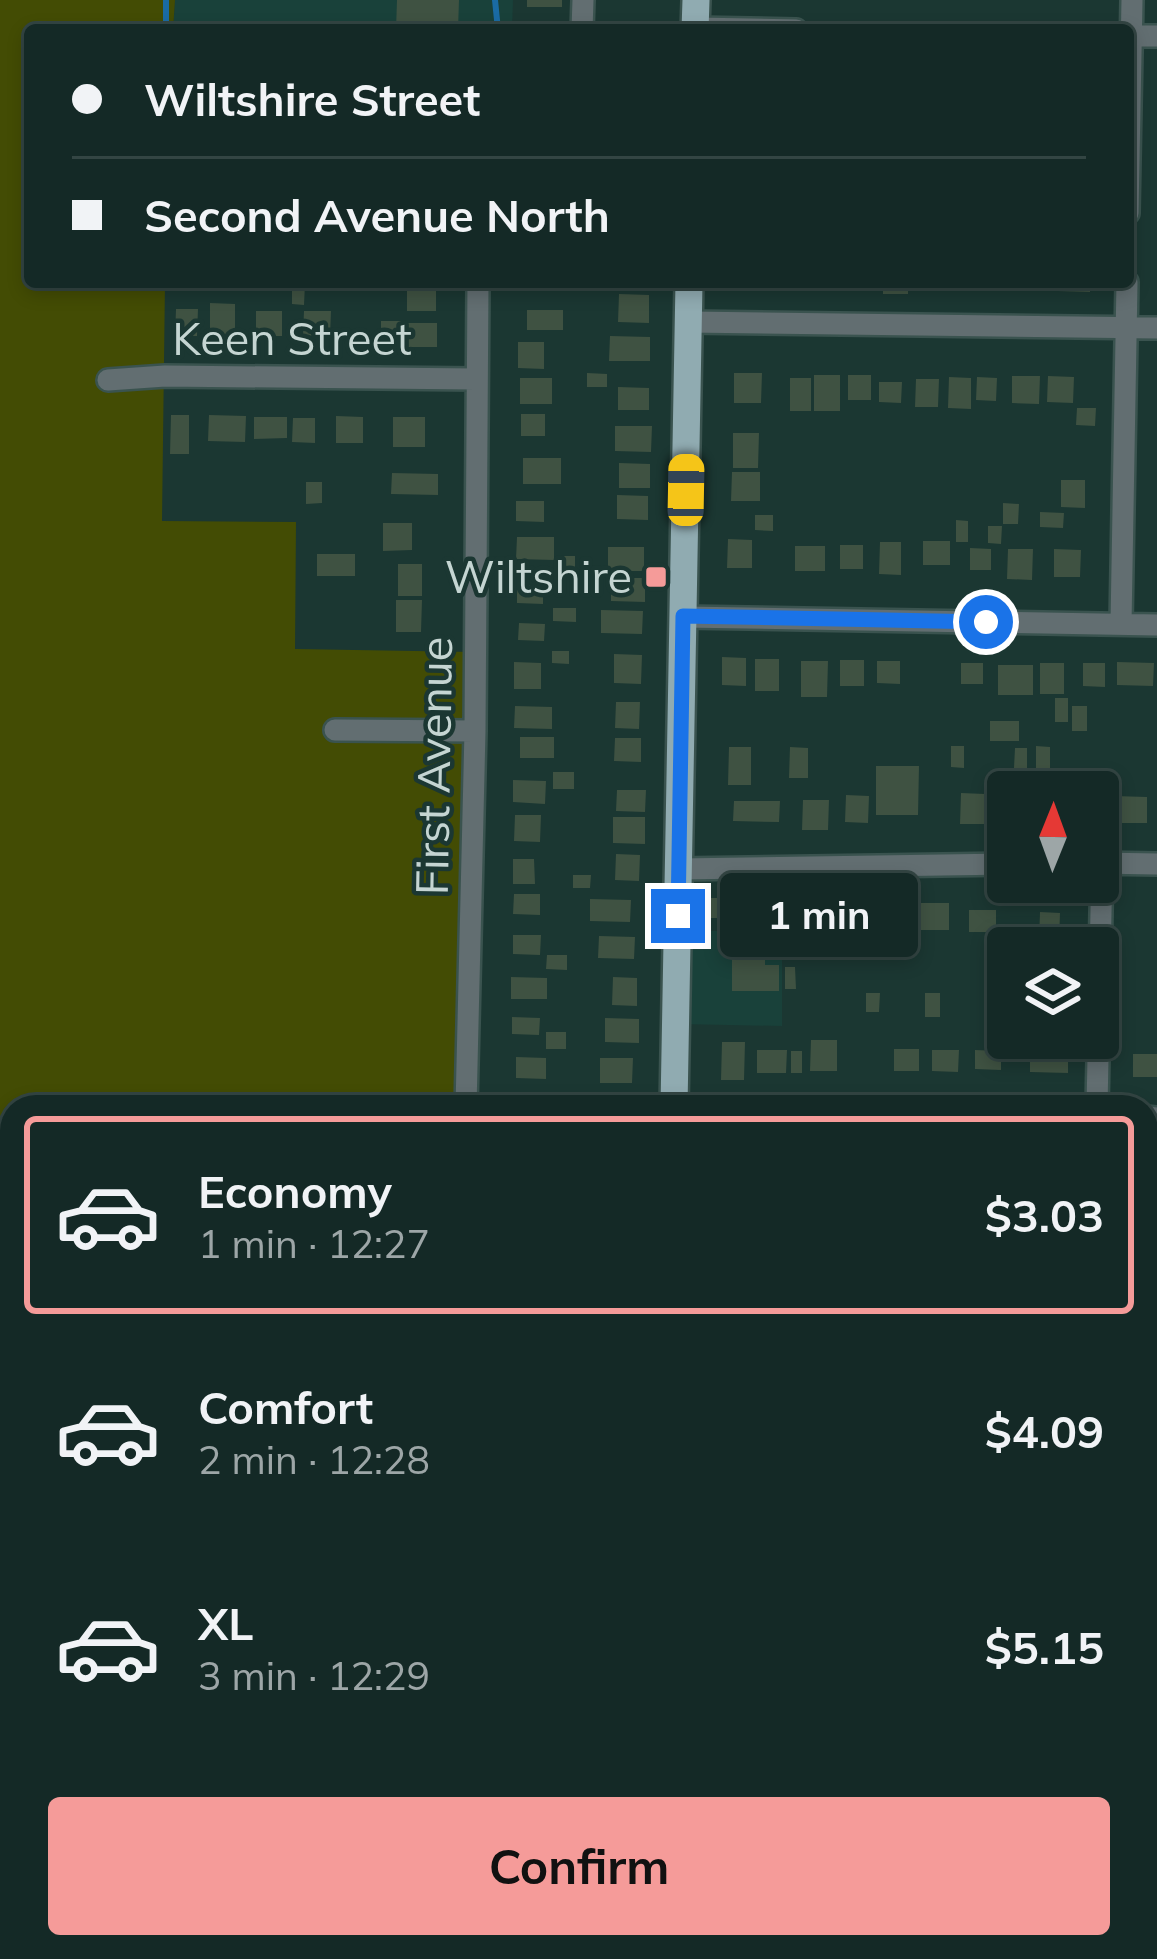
<!DOCTYPE html>
<html lang="en">
<head>
<meta charset="utf-8">
<style>
	body { margin:0; font-family:Mulish,sans-serif; background:#1d312e; color:#f1f3f6; height:100vh; display:flex; flex-direction:column; font-size:45px; white-space:nowrap }
	* { box-sizing:border-box; margin:0 }
	p { font-size:39px; color:#9da6a7 }
	.icon { flex:none; width:66px; height:66px; fill:none; stroke:currentColor; stroke-width:2; stroke-linecap:round; stroke-linejoin:round }
	.map { position:relative; flex:1; overflow:hidden }
	.sheet { position:absolute; left:0px; top:1095px; width:1158px; height:864px; display:flex; flex-direction:column; background:#142926; border-radius:36px 36px 0 0; box-shadow:0 6px 18px #0003,0 0 0 3px #334543 }
	.sheet>* { flex:none }
	.guide { position:absolute; left:24px; top:24px; width:1110px; height:264px; border-radius:12px; box-shadow:0 6px 18px #0003,0 0 0 3px #334543; display:grid; align-content:center; height:264px; padding:0 48px; background:#142926 }
	.needle { width:78px; rotate:1deg }
	.controls { position:absolute; left:987px; top:771px; display:grid; gap:24px }
	.controls a { display:grid; place-items:center; width:132px; height:132px; border-radius:12px; background:#142926; box-shadow:0 6px 18px #0003,0 0 0 3px #334543; font-size:60px }
	.end { position:absolute; width:54px; height:54px; margin:-27px; border:15px solid #1a73e8; background:#fff; box-shadow:0 0 0 6px #fff }
	.from { border-radius:50% }
	.bubble { position:absolute; height:84px; border-radius:12px; background:#142926; box-shadow:0 6px 18px #0003,0 0 0 3px #334543; font-size:39px; font-weight:700; line-height:84px; text-align:center }
	.car { position:absolute; width:36px; height:72px; margin:-36px -18px; border-radius:15px; box-shadow:0 0 9px 3px #0007; background:linear-gradient(#f5c518 24%,#345 0 40%,#f5c518 0 76%,#345 0 86%,#f5c518 0) }
	.guide b { display:flex; align-items:center; gap:42px; height:114px; font-size:45px }
	.guide b+b { border-top:3px solid #334543 }
	.guide i { width:30px; height:30px; background:#f1f3f6 }
	ul { padding:21px 0 0; list-style:none }
	li { display:flex; align-items:center; gap:36px; height:198px; margin:0 24px 18px; padding:0 24px; border:6px solid transparent; border-radius:12px }
	li div { flex:1 }
	li b { display:block; font-size:45px }
	li em { font-style:normal; font-weight:700 }
	li.current { border-color:#f59b99 }
	li>.icon { width:108px; height:108px; stroke-width:1.5 }
	.action { display:flex; gap:24px; margin-top:auto; padding:24px 48px }
	.action a { flex:1; height:138px; border-radius:12px; background:#f59b99; color:#111; font-size:48px; font-weight:700; line-height:138px; text-align:center }
	.map>svg:first-child { display:block }
</style>
</head>
<body>
<div class="map">
<svg width="1157" height="1959" viewBox="0 0 1157 1959">
	<rect width="100%" height="100%" fill="#1b3732"/>
	<path fill="#19413a" d="M175 0H513L512 30H173Z
		M680 931H782V1026L678 1024Z"/>
	<path fill="#434c04" d="M0 0H175L173 30H30V282H165L162 521 296 522 295 649 475 652 465 1107H12V1245H0Z
		M1146 1569H1157V1959H1115L1127 1947H1146Z
		M108 1947H339L327 1959H108Z"/>
	<g fill="none" stroke-linecap="round" stroke-linejoin="round">
		<path stroke="#1a6ba4" stroke-width="6" d="M495 0 498 30
			M166 30V0"/>
	</g>
	<path fill="#3f5242" d="M397 0H459L458 30H396Z
		M527 0H562V7H527Z
		M525 282H558V290L525 289Z
		M883 282H908V294H883Z
		M1057 282H1090V292L1057 291Z
		M292 283 305 284 304 305 292 304Z
		M407 288H436V311H407Z
		M619 294 649 295V323L618 322Z
		M210 303 235 304V337L210 336Z
		M176 309H198L197 336H175Z
		M527 310H563V330H527Z
		M256 311H282V336H256Z
		M304 311H331L330 336H303Z
		M381 321H401V348H381Z
		M405 323H437V347H405Z
		M610 336 650 337V361H609Z
		M518 342H544V369L518 368Z
		M587 373 607 374V387H587Z
		M734 373H762L761 403H734Z
		M814 375H840V411H814Z
		M848 375H871V400H848Z
		M1012 376H1040L1039 404 1012 403Z
		M1048 376 1074 377 1073 403 1047 402Z
		M949 377 971 378V409L948 408Z
		M977 377 997 378 996 401 976 400Z
		M520 378H552V404H520Z
		M790 378H811V411H790Z
		M916 379H939L938 407H915Z
		M879 382H902L901 403 879 402Z
		M618 387 649 388V410H618Z
		M1077 408H1096L1095 426 1076 425Z
		M521 414H545V436H521Z
		M171 415H189V454H170Z
		M209 415 246 416 245 442 208 441Z
		M336 416 363 417V443H336Z
		M254 417H287V438L254 439Z
		M393 417H425V447H393Z
		M293 418H315V443L292 442Z
		M615 426H652L651 452 615 451Z
		M733 433H759L758 468H733Z
		M523 458H561V484H523Z
		M619 463 650 464V488H619Z
		M732 472H760V501H731Z
		M392 473 438 474V495L391 494Z
		M1061 480H1085V508L1061 507Z
		M306 482H322V503L306 504Z
		M617 495 648 496V520L617 519Z
		M516 501H544V522L516 521Z
		M1003 503 1019 504 1018 524H1003Z
		M1040 512 1064 513 1063 528 1040 527Z
		M755 515H773V531L755 530Z
		M956 520 968 521V542H956Z
		M383 523H412V550L383 551Z
		M988 526H1002L1001 544 988 543Z
		M517 537H554V560L516 559Z
		M728 539 752 540V568H727Z
		M923 541H950V565H923Z
		M880 542H901V575L879 574Z
		M840 545H863V569H840Z
		M795 546H825V571H795Z
		M608 547H644V571H608Z
		M970 548 991 549V570H970Z
		M1008 549H1033L1032 580 1007 579Z
		M1054 549 1081 550 1080 577H1054Z
		M317 554H355V576H317Z
		M561 556H575V572H561Z
		M398 564H422V596H398Z
		M611 578H645V602L611 601Z
		M517 585H543V604L517 603Z
		M396 600H422L421 632H396Z
		M553 608H576V622L553 621Z
		M601 610 643 611 642 634 601 633Z
		M519 623 545 624 544 641 518 640Z
		M552 651H569V664L552 663Z
		M614 654 642 655 641 684 614 683Z
		M722 657 746 658V686L722 685Z
		M755 659H779V691H755Z
		M840 660H864V686H840Z
		M801 661H828L827 697H801Z
		M877 661H900V684L877 683Z
		M514 662 541 663V689H514Z
		M1117 662 1154 663 1153 686 1117 685Z
		M961 663H983V684H961Z
		M1040 663H1064V694H1040Z
		M1083 663H1105V687L1083 686Z
		M998 665H1033V695H998Z
		M1055 698H1068V722H1055Z
		M616 702H640L639 729 615 728Z
		M515 706 552 707V729L514 728Z
		M1072 706H1087V731H1072Z
		M990 721H1019V741H990Z
		M520 737H554V758H520Z
		M615 738H641V762L614 761Z
		M951 746H964V768L951 767Z
		M1036 746 1050 747V768H1036Z
		M729 747H751V785H728Z
		M790 747 808 748V778H789Z
		M1015 748H1027V768H1014Z
		M876 766H919L918 815H876Z
		M553 772H574V789H553Z
		M513 780 546 781 545 804 513 802Z
		M994 782H1017V792H1008V824H994Z
		M1098 789H1106V824H1098Z
		M617 790H646L645 812 616 811Z
		M961 793 985 794 984 824H960Z
		M846 795 869 796 868 823 845 822Z
		M1114 796 1147 797V823H1114Z
		M803 800H829L828 830H802Z
		M734 801H780L779 822 733 821Z
		M515 815H541L540 842 514 841Z
		M613 817H645V844L613 843Z
		M616 854 640 855 639 881 615 880Z
		M513 859H534L535 884H513Z
		M573 875H591L590 888H573Z
		M514 894H540V915L513 914Z
		M711 898H739V918H711Z
		M865 898H891V925H865Z
		M590 899 631 900 630 922 590 921Z
		M906 903H949V930H906Z
		M969 910H996V932H969Z
		M826 911 827 947H804L803 912Z
		M1040 912 1060 913 1059 942 1039 941Z
		M853 913V945H830L829 914Z
		M513 935H541L540 955 513 954Z
		M599 936 635 937 634 959 598 958Z
		M732 948 765 949V965H779V991H732Z
		M547 955H567V970L546 969Z
		M785 967H795L796 989H785Z
		M511 977 547 978V999H511Z
		M613 977 637 978V1006L612 1005Z
		M866 993H880L879 1012H866Z
		M925 993H940V1017H925Z
		M512 1017 540 1018 539 1035 512 1034Z
		M605 1018 639 1019V1043L605 1042Z
		M546 1032H566V1049H546Z
		M811 1040H837V1071H810Z
		M722 1042H745L744 1080H721Z
		M894 1049H919V1071H894Z
		M757 1050H787L786 1073H757Z
		M932 1050H959L958 1072 932 1071Z
		M975 1050 1001 1051V1070L975 1069Z
		M1030 1050 1068 1051V1073L1030 1072Z
		M791 1051H802V1073H791Z
		M1133 1054H1157V1077H1133Z
		M516 1057 546 1058V1079L516 1078Z
		M600 1058H633L632 1083H600Z
		M1146 1165H1157V1196H1146Z
		M1146 1298 1157 1299V1330H1146Z
		M0 1339 9 1340 8 1376H0Z
		M1147 1433H1157V1466H1147Z
		M12 1487V1536H9L4 1488Z
		M377 1947H409L391 1959H385Z
		M565 1947H595L618 1959H558Z
		M725 1947H763L759 1959 723 1951Z"/>
	<g fill="none" stroke-linecap="round" stroke-linejoin="round">
		<defs>
			<path id="minor" d="M695 28 796 30
				M582 30 583 0
				M1128 36H1157
				M1128 213 1132 0
				M689 322 1157 328
				M108 380 165 376 476 379
				M683 617 1157 625
				M1121 624 1127 282
				M335 730 475 731
				M1098 863 1157 864
				M679 869 1008 864
				M466 1107 475 731 478 282
				M1097 1107 1102 863
				M1146 1117 1157 1118
				M802 1947 804 1959
				M454 1959H468
				M934 1959 936 1947"/>
			<path id="major" d="M695 30 696 0
				M674 1107 689 282
				M1146 1371H1157
				M0 1433 12 1431"/>
		</defs>
		<use href="#minor" stroke="#3a534f" stroke-width="26"/>
		<use href="#major" stroke="#3a534f" stroke-width="32"/>
		<use href="#minor" stroke="#626e71" stroke-width="21"/>
		<use href="#major" stroke="#90abb1" stroke-width="27"/>
	</g>
	<g fill="none" stroke-linecap="round" stroke-linejoin="round">
		<path stroke="#1a73e8" stroke-width="15" d="M678 916 683 616 986 622"/>
	</g>
	<rect fill="#f59b99" stroke="#1b3732" stroke-width="4.5" x="644" y="565" width="24" height="24" rx="6"/>
	<g text-anchor="middle" stroke-width="9" stroke-linejoin="round" paint-order="stroke">
		<g font-size="45" fill="#c5d5d2" stroke="#1b3732">
			<text x="292" y="355">Keen Street</text>
			<text transform="translate(434 766) rotate(-89)" y="16">First Avenue</text>
		</g>
		<g font-size="45" fill="#c5d5d2" stroke="#1b3732" text-anchor="end">
			<text x="632" y="593">Wiltshire</text>
		</g>
	</g>
</svg>
<div class="controls">
<a><svg class="needle" viewBox="-14 -14 28 28"><path d="M0-13l5 13h-10z" fill="#e53935"/><path d="M0 13l5-13h-10z" fill="#9da6a7"/></svg></a>
<a><svg class="icon" aria-label="layers" viewBox="0 0 24 24"><path d="M12 4l9 5-9 5-9-5zM3 14l9 5 9-5"/></svg></a>
</div>
<i class="end from" style="left:986px;top:622px"></i>
<i class="end" style="left:678px;top:916px"></i>
<div class="bubble" style="left:720px;top:873px;width:198px">1 min</div>
<i class="car" style="left:686px;top:490px;rotate:1deg"></i>
<div class="guide">
<b><i class="from"></i>Wiltshire Street</b>
<b><i></i>Second Avenue North</b>
</div>
<section class="sheet">
<ul>
<li class="current"><svg class="icon" aria-label="car" viewBox="0 0 24 24"><path d="M5 17H2v-5l4-1 3-4h7l3 4 3 1v5h-3M9 17h6M6 11h13"/><circle cx="7" cy="17" r="2"/><circle cx="17" cy="17" r="2"/></svg><div><b>Economy</b><p>1 min · 12:27</p></div><em>$3.03</em></li>
<li><svg class="icon" aria-label="car" viewBox="0 0 24 24"><path d="M5 17H2v-5l4-1 3-4h7l3 4 3 1v5h-3M9 17h6M6 11h13"/><circle cx="7" cy="17" r="2"/><circle cx="17" cy="17" r="2"/></svg><div><b>Comfort</b><p>2 min · 12:28</p></div><em>$4.09</em></li>
<li><svg class="icon" aria-label="car" viewBox="0 0 24 24"><path d="M5 17H2v-5l4-1 3-4h7l3 4 3 1v5h-3M9 17h6M6 11h13"/><circle cx="7" cy="17" r="2"/><circle cx="17" cy="17" r="2"/></svg><div><b>XL</b><p>3 min · 12:29</p></div><em>$5.15</em></li>
</ul>
<div class="action"><a>Confirm</a></div>
</section>
</div>
</body>
</html>
